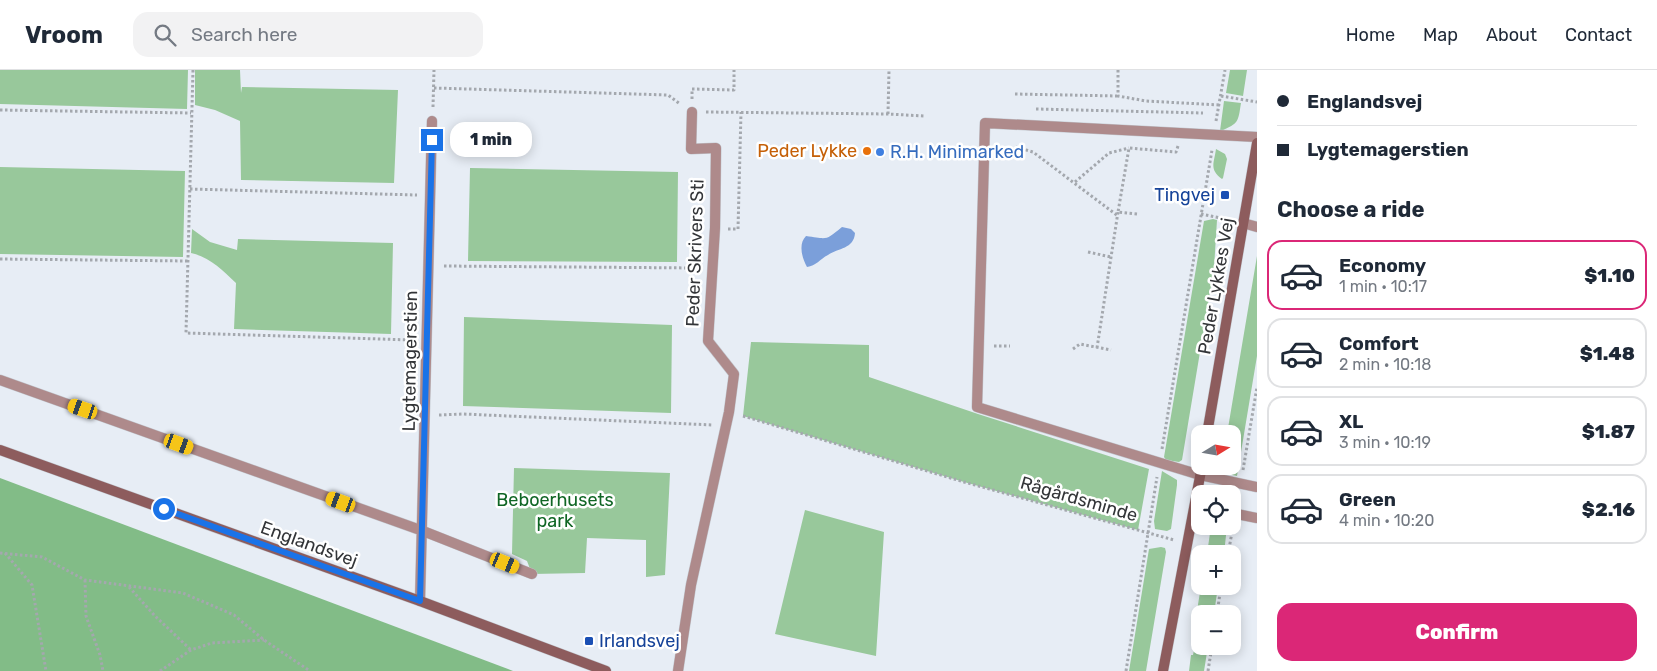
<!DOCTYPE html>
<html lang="en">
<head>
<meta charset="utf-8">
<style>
	body { margin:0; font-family:Rubik,sans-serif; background:#f2f2f3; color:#1f2937; height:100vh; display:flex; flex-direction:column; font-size:19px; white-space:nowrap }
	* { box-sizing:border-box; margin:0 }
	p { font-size:16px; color:#747a83 }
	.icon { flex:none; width:28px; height:28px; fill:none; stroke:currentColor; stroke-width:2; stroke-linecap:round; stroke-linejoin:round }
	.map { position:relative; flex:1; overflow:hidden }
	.drawer { display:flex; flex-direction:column; background:#fff; width:400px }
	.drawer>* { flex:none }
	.banner { display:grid; align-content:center; height:110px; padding:0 20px; background:#fff }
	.needle { width:32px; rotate:79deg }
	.fabs { position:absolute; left:1191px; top:355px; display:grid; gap:10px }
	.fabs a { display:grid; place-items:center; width:50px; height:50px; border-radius:10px; background:#fff; box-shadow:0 2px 12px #0003; font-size:25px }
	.end { position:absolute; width:22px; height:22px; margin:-11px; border:6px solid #1a73e8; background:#fff; box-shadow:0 0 0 2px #fff }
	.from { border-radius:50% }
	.bubble { position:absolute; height:35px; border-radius:15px; background:#fff; box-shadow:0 2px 12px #0003; font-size:16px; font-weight:800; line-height:35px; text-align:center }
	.car { position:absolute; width:15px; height:30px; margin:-15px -8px; border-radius:6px; box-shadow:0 0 4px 1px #0007; background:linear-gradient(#f5c518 24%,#345 0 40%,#f5c518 0 76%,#345 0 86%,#f5c518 0) }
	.banner b { display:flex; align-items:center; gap:18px; height:48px; font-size:19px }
	.banner b+b { border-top:1px solid #e0e1e3 }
	.banner i { width:12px; height:12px; background:#1f2937 }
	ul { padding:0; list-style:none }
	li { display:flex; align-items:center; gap:15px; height:70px; margin:0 10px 8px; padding:0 10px; border:2px solid #e0e1e3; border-radius:15px }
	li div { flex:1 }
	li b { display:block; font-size:19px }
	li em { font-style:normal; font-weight:800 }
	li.selected { border-color:#db2777 }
	li>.icon { width:45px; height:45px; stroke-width:1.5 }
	h2 { padding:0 20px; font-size:22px; line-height:60px }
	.action { display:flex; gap:10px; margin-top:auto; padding:10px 20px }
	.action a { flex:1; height:58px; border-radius:15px; background:#db2777; color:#fff; font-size:20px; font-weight:800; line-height:58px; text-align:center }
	header { display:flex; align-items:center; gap:30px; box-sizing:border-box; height:70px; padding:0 25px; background:#fff; border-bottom:1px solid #e0e1e3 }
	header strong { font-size:24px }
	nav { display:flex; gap:28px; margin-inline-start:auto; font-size:18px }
	.search { width:350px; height:45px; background:#f2f2f3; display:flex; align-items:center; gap:12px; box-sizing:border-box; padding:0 18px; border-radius:15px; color:#747a83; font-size:19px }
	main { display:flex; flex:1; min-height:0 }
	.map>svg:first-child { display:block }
</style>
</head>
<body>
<header>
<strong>Vroom</strong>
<div class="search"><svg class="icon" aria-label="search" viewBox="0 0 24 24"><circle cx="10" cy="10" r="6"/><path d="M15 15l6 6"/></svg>Search here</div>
<nav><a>Home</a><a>Map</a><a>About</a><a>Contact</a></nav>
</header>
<main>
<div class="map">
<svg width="1257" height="601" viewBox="0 0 1257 601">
	<rect width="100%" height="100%" fill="#e7edf5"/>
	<path fill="#98c89b" d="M0 0H188L187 39 0 34Z
		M195 0H240L241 23 242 17 398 20 394 113 241 110 240 51 215 40 195 35Z
		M1230 0H1247L1243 26 1226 23Z
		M1224 31 1241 33C1238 52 1239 53 1221 61H1220Z
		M1216 79 1225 84 1227 89 1223 108 1222 109C1209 99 1214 94 1216 79Z
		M0 97 185 101 183 187 0 184Z
		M470 98 678 102 677 192 468 191Z
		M1213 149 1217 150 1214 198 1182 390 1179 392 1166 390 1164 387 1204 151Z
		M192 159 210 172 237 180 238 169 393 173 391 264 234 259 236 213C222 200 210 187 191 183Z
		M1257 186V286L1237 406 1228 404 1221 399 1222 396H1232V364H1227Z
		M464 247 672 255 671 343 463 336Z
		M751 272 869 275V307L978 344 1149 399 1138 460 964 412 743 346Z
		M514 398 670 403 665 505 646 507V470L587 468 585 503 532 504 527 491 512 484Z
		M1162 401 1177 410V415L1171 459 1167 461 1155 459 1154 451Z
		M805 440 884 462 876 586 775 564Z
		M1211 456H1227L1224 484H1207Z
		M1161 477 1165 478 1166 482 1146 601H1129L1149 479Z
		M1201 516H1218L1214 544H1200V556L1195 553Z
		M1202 576H1208L1204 601H1189L1191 585H1193L1194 580 1201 581Z"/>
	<path fill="#82bc87" d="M0 408 513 601H0Z"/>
	<path fill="#7b9fda" d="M842 157 851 159 855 163C854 179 838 178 828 185 820 189 816 196 807 197 802 188 798 174 806 166 828 169 825 171 842 157Z"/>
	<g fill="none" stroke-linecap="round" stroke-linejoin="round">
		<defs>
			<path id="lane" d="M1200 405 977 337 985 53 1257 67"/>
			<path id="street" d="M1243 153 1257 157
				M0 310 423 461 532 504
				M1200 405 1257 417
				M1232 443 1257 448
				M420 531 432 51
				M678 601 691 515 729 342 734 304 708 271 715 158 716 78 691 79 692 42"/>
			<path id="secondary" d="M1207 364 1257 73
				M0 380 420 531 606 601
				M1163 601 1202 396"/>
		</defs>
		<use href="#lane" stroke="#c3c8cf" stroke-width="11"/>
		<use href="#street" stroke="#c3c8cf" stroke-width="11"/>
		<use href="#secondary" stroke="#c3c8cf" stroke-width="11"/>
		<path stroke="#a4a8ae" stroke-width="3" stroke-dasharray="2.5 2.5" stroke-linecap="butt" d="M193 0 186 263 412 270
			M1118 0V26L1146 31 1220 35
			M434 18 668 25 680 34
			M1015 24 1118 26
			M1221 26 1257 32
			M692 29V19L734 20V0
			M433 37 434 0
			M1036 39 1203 43
			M0 40 191 43
			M706 42 888 44 924 46
			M888 44 889 0
			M1216 51 1225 0
			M1016 77 1033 82 1118 146
			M1075 112 1109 83 1129 78
			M190 119 417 125
			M1137 144 1118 142 1129 78 1176 82 1178 76
			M1201 144 1230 150
			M728 159H738L741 42
			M1088 182 1111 187
			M0 189 188 191
			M444 196 697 198
			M994 276H1010
			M1097 278 1118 142
			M1073 279 1080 274 1111 280
			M439 345 463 344 713 355
			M743 346 964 412 1174 470
			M1162 379 1212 80
			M1243 400 1257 317
			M0 483 42 487 85 510 183 523 234 545 264 570 310 601
			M5 483 32 515 46 601
			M1228 484 1233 457
			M85 510 86 546 100 585 103 601
			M129 517 155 546 191 580
			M1217 544 1221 516
			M160 601 191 580 212 573 264 570
			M1126 601 1157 407
			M1208 601 1212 576"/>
		<use href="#lane" stroke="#ae8a8b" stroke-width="10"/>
		<use href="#street" stroke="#ae8a8b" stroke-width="10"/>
		<use href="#secondary" stroke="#8d5c5d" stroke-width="10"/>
	</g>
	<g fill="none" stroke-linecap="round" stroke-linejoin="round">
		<path stroke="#1a73e8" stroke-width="6" d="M164 439 420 531 432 70"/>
	</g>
	<circle fill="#e8710a" stroke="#fff" stroke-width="2" cx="867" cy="81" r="5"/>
	<circle fill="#3f7fe0" stroke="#fff" stroke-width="2" cx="880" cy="82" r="5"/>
	<g fill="#1a4fb4" stroke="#fff" stroke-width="2">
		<rect x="1220" y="120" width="10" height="10" rx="2.5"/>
		<rect x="584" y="566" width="10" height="10" rx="2.5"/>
	</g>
	<g text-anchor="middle" stroke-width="5" stroke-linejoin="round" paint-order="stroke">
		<g font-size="18" fill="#c56008" stroke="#fff" text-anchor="end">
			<text x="857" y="87">Peder Lykke</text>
		</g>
		<g font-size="18" fill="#366cbe" stroke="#fff" text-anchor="start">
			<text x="890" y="88">R.H. Minimarked</text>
		</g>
		<g font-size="18" fill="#164399" stroke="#fff" text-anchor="end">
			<text x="1215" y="131">Tingvej</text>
			<text x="599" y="577" text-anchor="start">Irlandsvej</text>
		</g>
		<g font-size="18" fill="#333538" stroke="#fff">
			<text transform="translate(695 183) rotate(-88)" y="6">Peder Skrivers Sti</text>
			<text transform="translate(1216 216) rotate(-80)" y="6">Peder Lykkes Vej</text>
			<text transform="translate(410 291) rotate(-89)" y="6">Lygtemagerstien</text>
			<text transform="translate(1079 429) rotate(16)" y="6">Rågårdsminde</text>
			<text transform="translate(309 474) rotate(20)" y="6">Englandsvej</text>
		</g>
		<g font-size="18" fill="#106625" stroke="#fff">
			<text x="555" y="436">Beboerhusets<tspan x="555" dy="21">park</tspan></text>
		</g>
	</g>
</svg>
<div class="fabs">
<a><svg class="needle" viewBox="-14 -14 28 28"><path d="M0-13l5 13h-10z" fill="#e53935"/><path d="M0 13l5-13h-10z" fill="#747a83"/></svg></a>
<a><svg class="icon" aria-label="locate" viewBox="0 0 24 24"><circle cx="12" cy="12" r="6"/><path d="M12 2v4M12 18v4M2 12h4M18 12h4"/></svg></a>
<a>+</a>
<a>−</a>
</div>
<i class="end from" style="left:164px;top:439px"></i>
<i class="end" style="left:432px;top:70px"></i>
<div class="bubble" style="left:450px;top:52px;width:82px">1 min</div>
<i class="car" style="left:83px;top:339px;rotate:289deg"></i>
<i class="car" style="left:179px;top:374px;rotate:110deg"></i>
<i class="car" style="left:341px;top:432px;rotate:290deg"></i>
<i class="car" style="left:505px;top:493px;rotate:112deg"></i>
</div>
<section class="drawer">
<div class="banner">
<b><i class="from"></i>Englandsvej</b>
<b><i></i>Lygtemagerstien</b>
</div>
<h2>Choose a ride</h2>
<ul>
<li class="selected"><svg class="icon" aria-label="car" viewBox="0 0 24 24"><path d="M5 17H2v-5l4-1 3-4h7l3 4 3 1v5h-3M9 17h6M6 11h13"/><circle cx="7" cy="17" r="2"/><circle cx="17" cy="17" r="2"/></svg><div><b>Economy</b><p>1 min · 10:17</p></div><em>$1.10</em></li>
<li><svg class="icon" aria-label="car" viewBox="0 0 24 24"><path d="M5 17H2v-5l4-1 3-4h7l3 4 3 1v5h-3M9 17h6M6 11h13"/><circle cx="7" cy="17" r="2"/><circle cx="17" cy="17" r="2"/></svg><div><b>Comfort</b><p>2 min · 10:18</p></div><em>$1.48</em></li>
<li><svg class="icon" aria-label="car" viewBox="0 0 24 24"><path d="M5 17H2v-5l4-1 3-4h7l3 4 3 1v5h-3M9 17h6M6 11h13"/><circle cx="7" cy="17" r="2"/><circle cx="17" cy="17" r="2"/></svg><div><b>XL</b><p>3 min · 10:19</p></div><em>$1.87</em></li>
<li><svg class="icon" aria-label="car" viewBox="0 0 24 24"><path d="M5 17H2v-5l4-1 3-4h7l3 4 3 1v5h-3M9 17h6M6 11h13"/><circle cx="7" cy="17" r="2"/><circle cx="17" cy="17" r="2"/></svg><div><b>Green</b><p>4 min · 10:20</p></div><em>$2.16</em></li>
</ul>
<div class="action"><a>Confirm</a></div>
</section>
</main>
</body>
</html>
